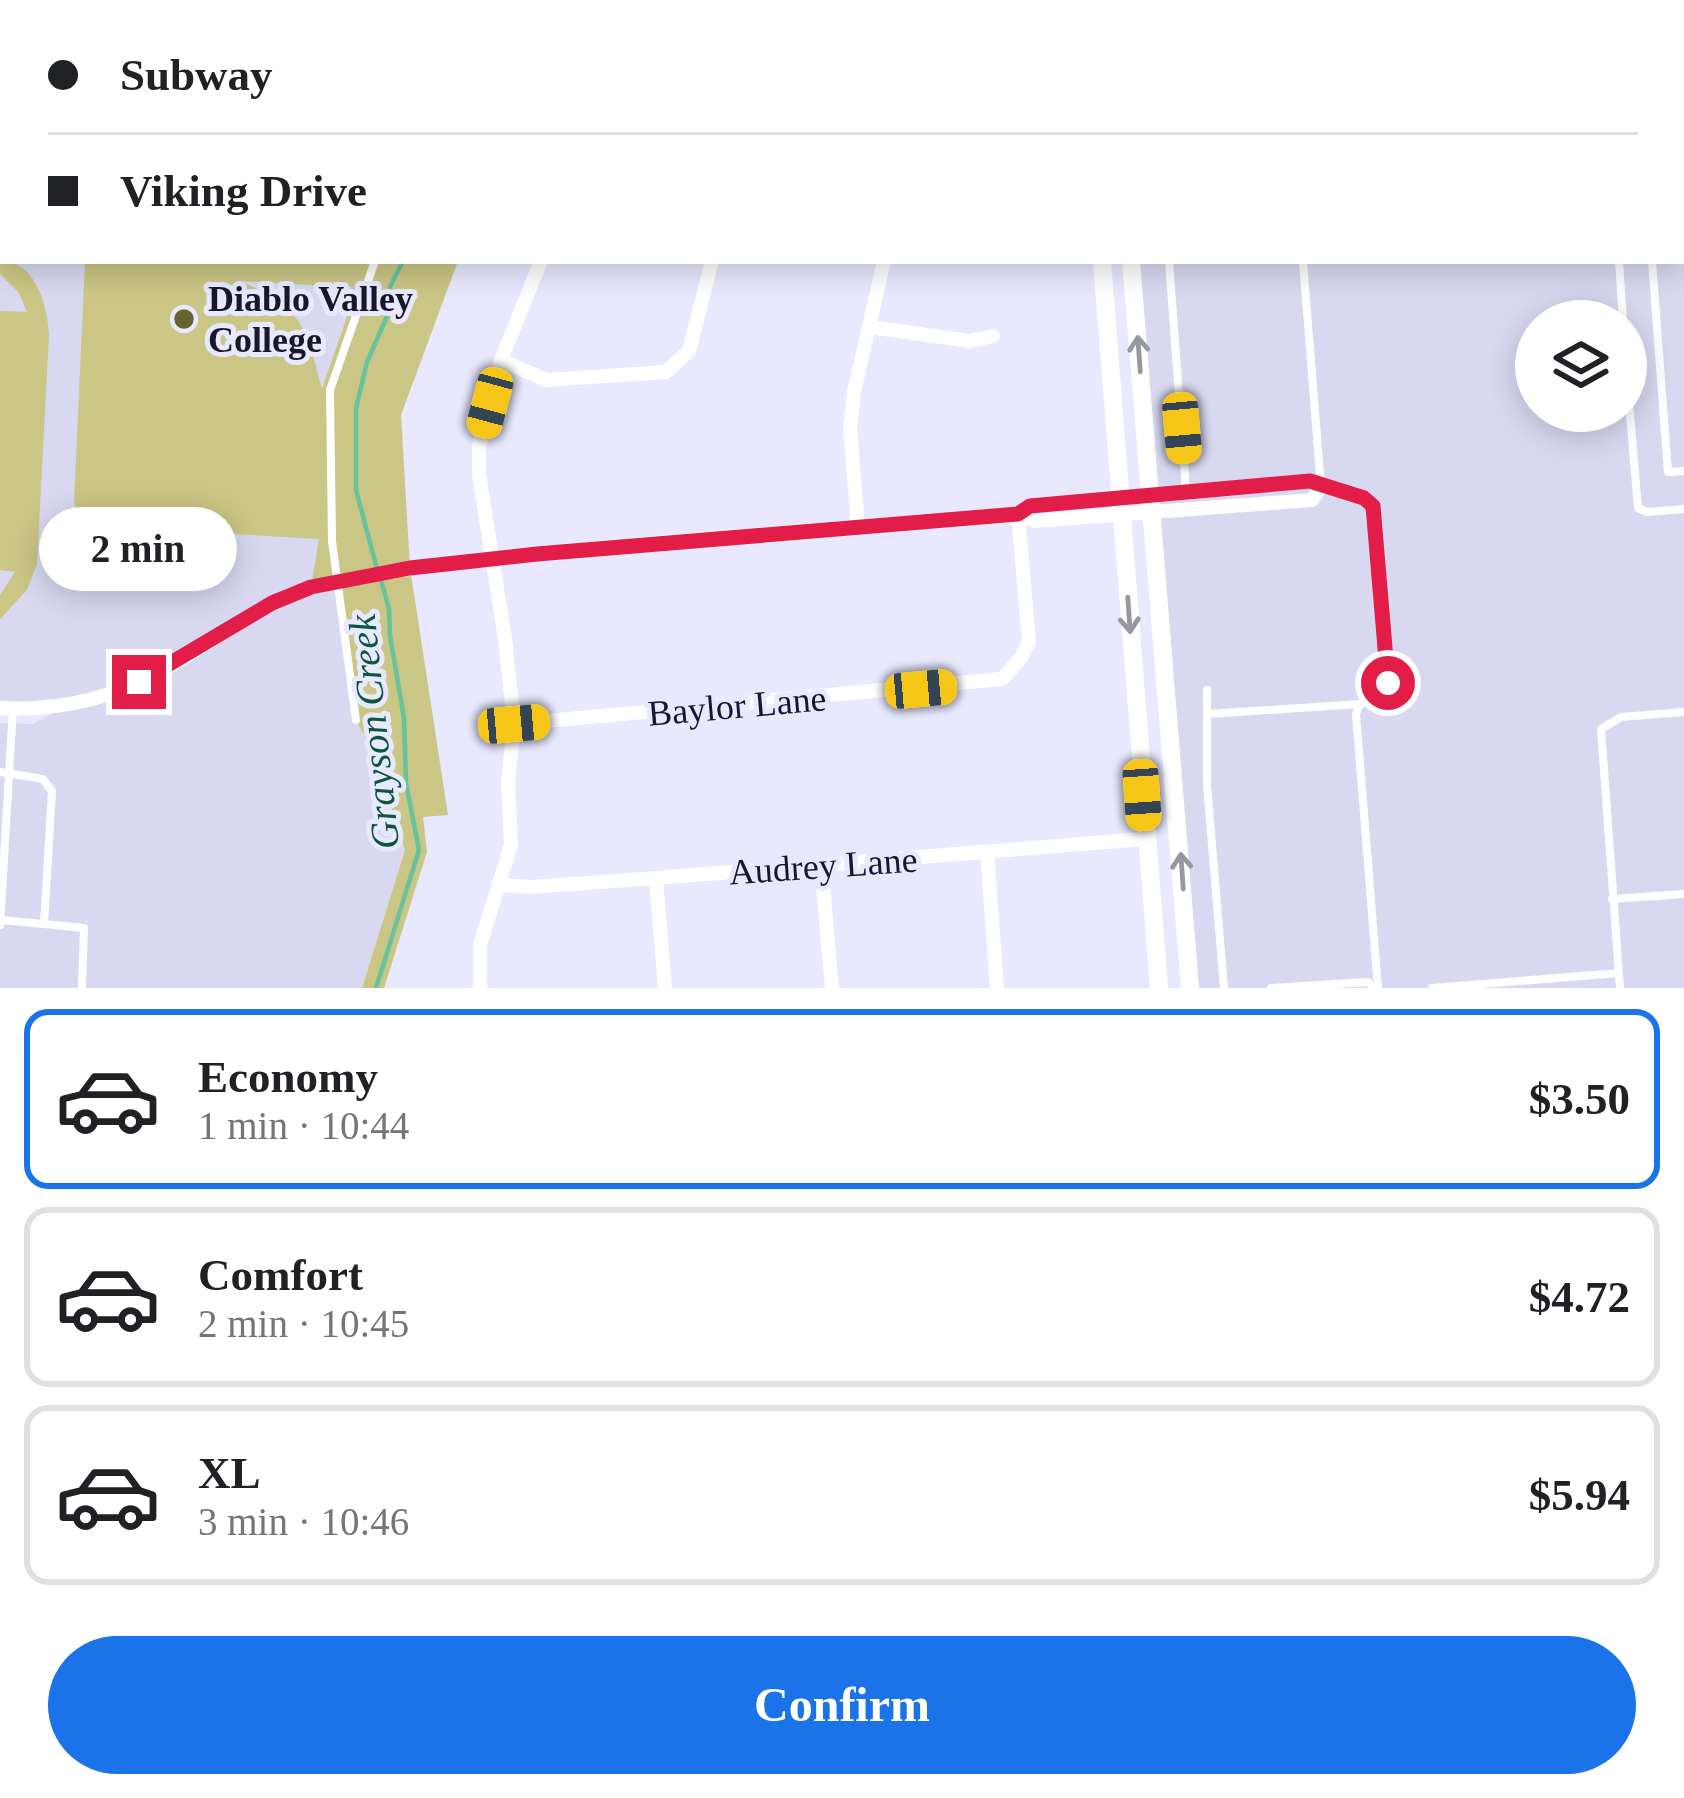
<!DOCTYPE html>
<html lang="en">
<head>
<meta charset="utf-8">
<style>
	body { margin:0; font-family:Georgia,serif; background:#f6f6f6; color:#202124; height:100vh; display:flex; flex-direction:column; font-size:45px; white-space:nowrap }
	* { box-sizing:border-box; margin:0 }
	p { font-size:39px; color:#757577 }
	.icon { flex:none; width:66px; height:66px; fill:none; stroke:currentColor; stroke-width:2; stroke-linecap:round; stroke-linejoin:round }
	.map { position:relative; height:988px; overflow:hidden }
	.side { display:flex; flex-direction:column; background:#fff; flex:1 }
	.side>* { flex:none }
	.hud { position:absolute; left:0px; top:0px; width:1686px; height:264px; box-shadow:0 6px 30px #0003; display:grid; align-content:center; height:264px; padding:0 48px; background:#fff }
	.controls { position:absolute; left:1515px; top:300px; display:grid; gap:24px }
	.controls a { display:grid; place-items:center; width:132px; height:132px; border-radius:50%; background:#fff; box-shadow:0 6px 30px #0003; font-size:60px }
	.end { position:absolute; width:54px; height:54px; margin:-27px; border:15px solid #e11d48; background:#fff; box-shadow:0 0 0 6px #fff }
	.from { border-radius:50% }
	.bubble { position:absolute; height:84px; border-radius:42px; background:#fff; box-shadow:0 6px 30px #0003; font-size:39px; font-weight:800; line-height:84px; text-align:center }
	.car { position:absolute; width:36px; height:72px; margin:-36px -18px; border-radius:15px; box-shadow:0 0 9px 3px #0007; background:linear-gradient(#f5c518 24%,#345 0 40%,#f5c518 0 76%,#345 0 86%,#f5c518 0) }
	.hud b { display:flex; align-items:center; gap:42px; height:114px; font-size:45px }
	.hud b+b { border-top:3px solid #e0e0e0 }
	.hud i { width:30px; height:30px; background:#202124 }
	ul { padding:21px 0 0; list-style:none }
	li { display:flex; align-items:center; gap:36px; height:180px; margin:0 24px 18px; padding:0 24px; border:6px solid #e0e0e0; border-radius:24px }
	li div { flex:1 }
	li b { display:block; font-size:45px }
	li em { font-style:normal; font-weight:800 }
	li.selected { border-color:#1a73e8 }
	li>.icon { width:108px; height:108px; stroke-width:1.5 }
	.button { display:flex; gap:24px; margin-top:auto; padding:24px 48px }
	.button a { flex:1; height:138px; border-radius:72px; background:#1a73e8; color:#fff; font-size:48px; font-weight:800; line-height:138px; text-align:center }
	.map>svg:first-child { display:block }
</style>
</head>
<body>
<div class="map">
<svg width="1684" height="988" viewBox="0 0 1684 988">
	<rect width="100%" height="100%" fill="#e8e8fe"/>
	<path fill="#d8d8f1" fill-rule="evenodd" d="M0 0 390 3H3V261H394L356 720 372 750 405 850 362 988H0V723L33 724 65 706 0 700Z
		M1111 0H1684V988H1190L1131 261H1683V3ZM1536 321H1626V411H1536Z"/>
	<path fill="#cac685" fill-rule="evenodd" d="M0 253 3 261C36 262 48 308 49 335L37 564 27 590 0 619V595L15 572 0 570V311L27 312 19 293 0 274Z
		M85 261H458L401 415 410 568 448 815 423 817 427 852 384 988H362L405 850 372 750 356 720 339 583 311 587 319 539 94 526 80 518 74 502ZM238 281 351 287 349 311 322 389C307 329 301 303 238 281Z"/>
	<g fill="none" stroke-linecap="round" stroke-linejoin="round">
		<path stroke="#68c29c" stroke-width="4.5" d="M409 0 410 3
			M377 569 356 490V408L367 362 392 305 390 287 403 261
			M376 988 419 850 406 783 404 718 390 636 389 609 381 580"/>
		<path stroke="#fff" stroke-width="8" d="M370 0 371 3
			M1150 0V3
			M1285 0V3
			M1599 0V3
			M1635 0V3
			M96 3V0
			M0 242 3 243
			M1169 261 1186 490
			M1303 261 1321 487C1341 485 1370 496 1377 516L1388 683 1382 692 1360 704 1356 714 1378 988
			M1619 261 1623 321
			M1652 261 1668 472 1684 471
			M1626 368 1638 508 1647 512 1684 509
			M1207 690V785L1224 988
			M1208 714 1360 704
			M356 720 332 541 330 390 375 261
			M0 772 43 779 52 791 44 924 84 928 82 988
			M1612 899 1684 894
			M0 920 44 924
			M0 925 13 708
			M1271 988 1368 982 1374 988
			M1432 988 1619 973
			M1620 988 1601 729 1621 717 1684 712"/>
		<path stroke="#fff" stroke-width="14" d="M537 0 538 3
			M773 3V0
			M944 3 945 0
			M870 327 969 341 993 336
			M501 360 546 380 666 372 689 351 712 261
			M858 526 850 428 854 392 884 261
			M0 708C65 711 118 697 174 664 221 637 264 598 318 586 426 562 535 554 644 544 769 534 893 523 1018 515L1034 521 1312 500 1321 487 1310 481 1030 506 1018 515
			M514 724 1002 679 1021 658 1029 641 1018 515
			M987 852 997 988
			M821 864 832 988
			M656 878 665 988
			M501 885 531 887 656 878 1145 839
			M480 988V945L511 845 508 782 514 724 505 639 479 475V445L501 360 541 261"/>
		<path stroke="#fff" stroke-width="18" d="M1082 0 1083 3
			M1111 0V3
			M1102 261 1159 988
			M1131 261 1190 988"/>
	</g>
	<defs><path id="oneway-shaft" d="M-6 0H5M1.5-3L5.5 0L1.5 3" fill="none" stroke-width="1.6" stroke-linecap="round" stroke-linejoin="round" transform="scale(3)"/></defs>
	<g stroke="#9797a0">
		<use href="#oneway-shaft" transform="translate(1139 354) rotate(-94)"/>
		<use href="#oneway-shaft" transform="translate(1129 615) rotate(86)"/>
		<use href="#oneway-shaft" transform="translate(1182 871) rotate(-94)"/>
	</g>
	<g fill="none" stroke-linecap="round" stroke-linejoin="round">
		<path stroke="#e11d48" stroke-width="15" d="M139 682 272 603 311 587 410 568 537 554 1018 514 1030 506 1310 481 1364 498 1373 506 1388 683"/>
	</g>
	<circle fill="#67632f" stroke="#e8e8fe" stroke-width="4.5" cx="184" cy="319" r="12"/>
	<g text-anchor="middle" stroke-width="10" stroke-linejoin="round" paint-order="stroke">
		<g font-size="36" font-weight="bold" fill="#18182b" stroke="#e8e8fe" text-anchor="start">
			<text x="208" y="311">Diablo Valley<tspan x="208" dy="41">College</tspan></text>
		</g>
		<g font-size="36" fill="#18182b" stroke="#e8e8fe">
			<text transform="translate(737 705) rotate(-5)" y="13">Baylor Lane</text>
			<text transform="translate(823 865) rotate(-4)" y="13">Audrey Lane</text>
		</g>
		<g font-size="39" font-style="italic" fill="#0c563d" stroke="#e8e8fe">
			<text transform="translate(373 732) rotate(-96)" y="14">Grayson Creek</text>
		</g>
	</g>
</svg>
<div class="controls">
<a><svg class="icon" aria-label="layers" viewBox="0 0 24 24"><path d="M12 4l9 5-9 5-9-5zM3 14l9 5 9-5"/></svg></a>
</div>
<i class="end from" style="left:1388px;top:683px"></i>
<i class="end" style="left:139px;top:682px"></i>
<div class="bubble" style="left:39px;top:507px;width:198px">2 min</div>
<i class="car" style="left:490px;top:403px;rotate:195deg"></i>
<i class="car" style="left:1182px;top:428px;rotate:175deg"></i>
<i class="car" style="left:921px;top:689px;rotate:85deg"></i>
<i class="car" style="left:514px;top:724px;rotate:85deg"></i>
<i class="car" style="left:1142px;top:795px;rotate:176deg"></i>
<div class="hud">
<b><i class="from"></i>Subway</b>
<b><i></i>Viking Drive</b>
</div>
</div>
<section class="side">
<ul>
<li class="selected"><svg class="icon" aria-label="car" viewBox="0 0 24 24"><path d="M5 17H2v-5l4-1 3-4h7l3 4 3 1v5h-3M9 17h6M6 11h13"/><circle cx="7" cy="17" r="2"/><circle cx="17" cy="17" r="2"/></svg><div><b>Economy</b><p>1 min · 10:44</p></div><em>$3.50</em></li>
<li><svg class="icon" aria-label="car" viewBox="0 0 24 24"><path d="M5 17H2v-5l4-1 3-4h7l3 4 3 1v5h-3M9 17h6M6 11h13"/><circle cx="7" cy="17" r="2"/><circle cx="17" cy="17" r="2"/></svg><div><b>Comfort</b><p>2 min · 10:45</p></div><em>$4.72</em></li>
<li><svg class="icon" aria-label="car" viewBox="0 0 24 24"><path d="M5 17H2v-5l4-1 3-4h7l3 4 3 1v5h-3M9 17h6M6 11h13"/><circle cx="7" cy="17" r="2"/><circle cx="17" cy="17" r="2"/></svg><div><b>XL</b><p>3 min · 10:46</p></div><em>$5.94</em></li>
</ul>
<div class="button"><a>Confirm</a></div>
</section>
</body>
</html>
